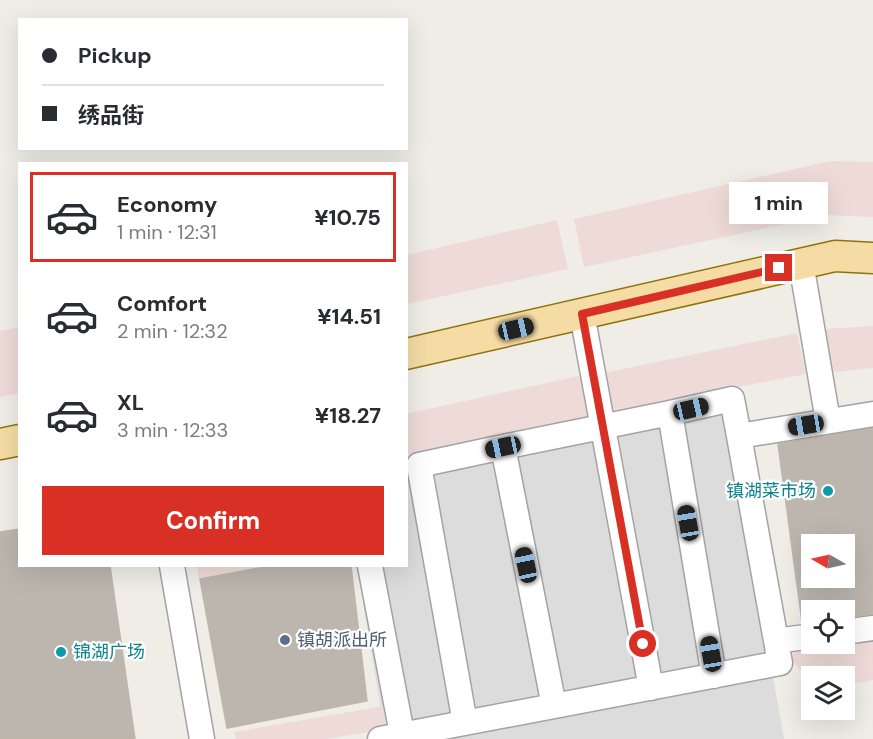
<!DOCTYPE html>
<html lang="en">
<head>
<meta charset="utf-8">
<style>
	body { margin:0; font-family:"DM Sans","Noto Sans SC",sans-serif; background:#f2f2f3; color:#2b2b33; height:100vh; display:flex; flex-direction:column; font-size:22px; white-space:nowrap }
	* { box-sizing:border-box; margin:0 }
	p { font-size:20px; color:#7c7c81 }
	.icon { flex:none; width:33px; height:33px; fill:none; stroke:currentColor; stroke-width:2; stroke-linecap:round; stroke-linejoin:round }
	.map { position:relative; flex:1; overflow:hidden }
	.drawer { position:absolute; left:18px; top:162px; width:390px; height:405px; display:flex; flex-direction:column; background:#fff; border-radius:0px; box-shadow:0 6px 24px #0002 }
	.drawer>* { flex:none }
	.top-card { position:absolute; left:18px; top:18px; width:390px; height:132px; border-radius:0px; box-shadow:0 6px 24px #0002; display:grid; align-content:center; height:132px; padding:0 24px; background:#fff }
	.needle { width:39px; rotate:279deg }
	.fabs { position:absolute; left:801px; top:534px; display:grid; gap:12px }
	.fabs a { display:grid; place-items:center; width:54px; height:54px; border-radius:0px; background:#fff; box-shadow:0 6px 24px #0002; font-size:30px }
	.end { position:absolute; width:27px; height:27px; margin:-14px; border:8px solid #d93025; background:#fff; box-shadow:0 0 0 3px #fff }
	.from { border-radius:50% }
	.bubble { position:absolute; height:42px; border-radius:0px; background:#fff; box-shadow:0 6px 24px #0002; font-size:20px; font-weight:700; line-height:42px; text-align:center }
	.car { position:absolute; width:18px; height:36px; margin:-18px -9px; border-radius:8px; box-shadow:0 0 4px 2px #0007; background:linear-gradient(#222 24%,#8ab4d8 0 40%,#222 0 76%,#8ab4d8 0 86%,#222 0) }
	.top-card b { display:flex; align-items:center; gap:21px; height:57px; font-size:22px }
	.top-card b+b { border-top:2px solid #e1e1e2 }
	.top-card i { width:15px; height:15px; background:#2b2b33 }
	ul { padding:10px 0 0; list-style:none }
	li { display:flex; align-items:center; gap:18px; height:90px; margin:0 12px 9px; padding:0 12px; border:3px solid transparent; border-radius:0px }
	li div { flex:1 }
	li b { display:block; font-size:22px }
	li em { font-style:normal; font-weight:700 }
	li.current { border-color:#d93025 }
	li>.icon { width:54px; height:54px; stroke-width:1.5 }
	.button { display:flex; gap:12px; margin-top:auto; padding:12px 24px }
	.button a { flex:1; height:69px; border-radius:0px; background:#d93025; color:#fff; font-size:24px; font-weight:700; line-height:69px; text-align:center }
	.map>svg:first-child { display:block }
</style>
</head>
<body>
<div class="map">
<svg width="873" height="739" viewBox="0 0 873 739">
	<rect width="100%" height="100%" fill="#efede6"/>
	<path fill="#dddcdc" d="M722 395 784 739H386L357 566H406L407 462Z"/>
	<path fill="#eedbd7" d="M830 161 873 162V217L827 215 584 267 574 219Z
		M557 220 568 269 407 304V255Z
		M873 326V368L827 373 824 329Z
		M19 327V393L0 397V331Z
		M797 333 806 374 610 411 604 373Z
		M583 375 593 417 407 455 406 414Z
		M197 566H268V568L199 579Z
		M873 623V680L845 685 844 676H812L811 685 793 661V632L812 644H844Z
		M384 706 388 729 326 739H236L234 732Z"/>
	<path fill="#bcb6af" stroke="#c0b6a9" stroke-width="1.5" fill-rule="evenodd" d="M873 428V614L844 618V610H812V621L802 622 778 444ZM812 544H844V578H812Z
		M20 529V566H110L135 739H0V532Z
		M270 566H351L367 701 227 728 200 579Z"/>
	<g fill="none" stroke-linecap="round" stroke-linejoin="round">
		<defs>
			<path id="minor" d="M801 263 828 421
				M582 314 651 688
				M503 447 670 413
				M172 566 202 739
				M370 566 403 739
				M844 632 873 628
				M776 641 812 636
				M714 676 670 413 732 399 739 436
				M465 723 419 465 503 447 554 706
				M380 739 780 663 739 436 873 414"/>
			<path id="major" d="M406 354 835 256 873 258
				M0 444 20 440"/>
		</defs>
		<use href="#minor" stroke="#a3a3a3" stroke-width="27"/>
		<use href="#major" stroke="#8f740b" stroke-width="33"/>
		<use href="#minor" stroke="#fff" stroke-width="24"/>
		<use href="#major" stroke="#f5dca5" stroke-width="30"/>
	</g>
	<g fill="none" stroke-linecap="round" stroke-linejoin="round">
		<path stroke="#d93025" stroke-width="8" d="M643 644 582 314 779 268"/>
	</g>
	<g fill="#0f9aa8" stroke="#fff" stroke-width="2">
		<circle cx="828" cy="491" r="6"/>
		<circle cx="61" cy="652" r="6"/>
	</g>
	<circle fill="#5c6f8a" stroke="#fff" stroke-width="2" cx="285" cy="640" r="6"/>
	<g text-anchor="middle" stroke-width="4.5" stroke-linejoin="round" paint-order="stroke">
		<g font-size="18" fill="#0d838f" stroke="#fff" text-anchor="end">
			<text x="816" y="497">镇湖菜市场</text>
			<text x="73" y="658" text-anchor="start">锦湖广场</text>
		</g>
		<g font-size="18" fill="#4e5e75" stroke="#fff" text-anchor="start">
			<text x="297" y="646">镇胡派出所</text>
		</g>
	</g>
</svg>
<div class="fabs">
<a><svg class="needle" viewBox="-14 -14 28 28"><path d="M0-13l5 13h-10z" fill="#e53935"/><path d="M0 13l5-13h-10z" fill="#7c7c81"/></svg></a>
<a><svg class="icon" aria-label="locate" viewBox="0 0 24 24"><circle cx="12" cy="12" r="6"/><path d="M12 2v4M12 18v4M2 12h4M18 12h4"/></svg></a>
<a><svg class="icon" aria-label="layers" viewBox="0 0 24 24"><path d="M12 4l9 5-9 5-9-5zM3 14l9 5 9-5"/></svg></a>
</div>
<i class="end from" style="left:643px;top:644px"></i>
<i class="end" style="left:779px;top:268px"></i>
<div class="bubble" style="left:729px;top:182px;width:99px">1 min</div>
<i class="car" style="left:516px;top:329px;rotate:77deg"></i>
<i class="car" style="left:691px;top:409px;rotate:77deg"></i>
<i class="car" style="left:806px;top:425px;rotate:261deg"></i>
<i class="car" style="left:503px;top:447px;rotate:258deg"></i>
<i class="car" style="left:688px;top:523px;rotate:350deg"></i>
<i class="car" style="left:526px;top:565px;rotate:348deg"></i>
<i class="car" style="left:711px;top:654px;rotate:350deg"></i>
<div class="top-card">
<b><i class="from"></i>Pickup</b>
<b><i></i>绣品街</b>
</div>
<section class="drawer">
<ul>
<li class="current"><svg class="icon" aria-label="car" viewBox="0 0 24 24"><path d="M5 17H2v-5l4-1 3-4h7l3 4 3 1v5h-3M9 17h6M6 11h13"/><circle cx="7" cy="17" r="2"/><circle cx="17" cy="17" r="2"/></svg><div><b>Economy</b><p>1 min · 12:31</p></div><em>¥10.75</em></li>
<li><svg class="icon" aria-label="car" viewBox="0 0 24 24"><path d="M5 17H2v-5l4-1 3-4h7l3 4 3 1v5h-3M9 17h6M6 11h13"/><circle cx="7" cy="17" r="2"/><circle cx="17" cy="17" r="2"/></svg><div><b>Comfort</b><p>2 min · 12:32</p></div><em>¥14.51</em></li>
<li><svg class="icon" aria-label="car" viewBox="0 0 24 24"><path d="M5 17H2v-5l4-1 3-4h7l3 4 3 1v5h-3M9 17h6M6 11h13"/><circle cx="7" cy="17" r="2"/><circle cx="17" cy="17" r="2"/></svg><div><b>XL</b><p>3 min · 12:33</p></div><em>¥18.27</em></li>
</ul>
<div class="button"><a>Confirm</a></div>
</section>
</div>
</body>
</html>
